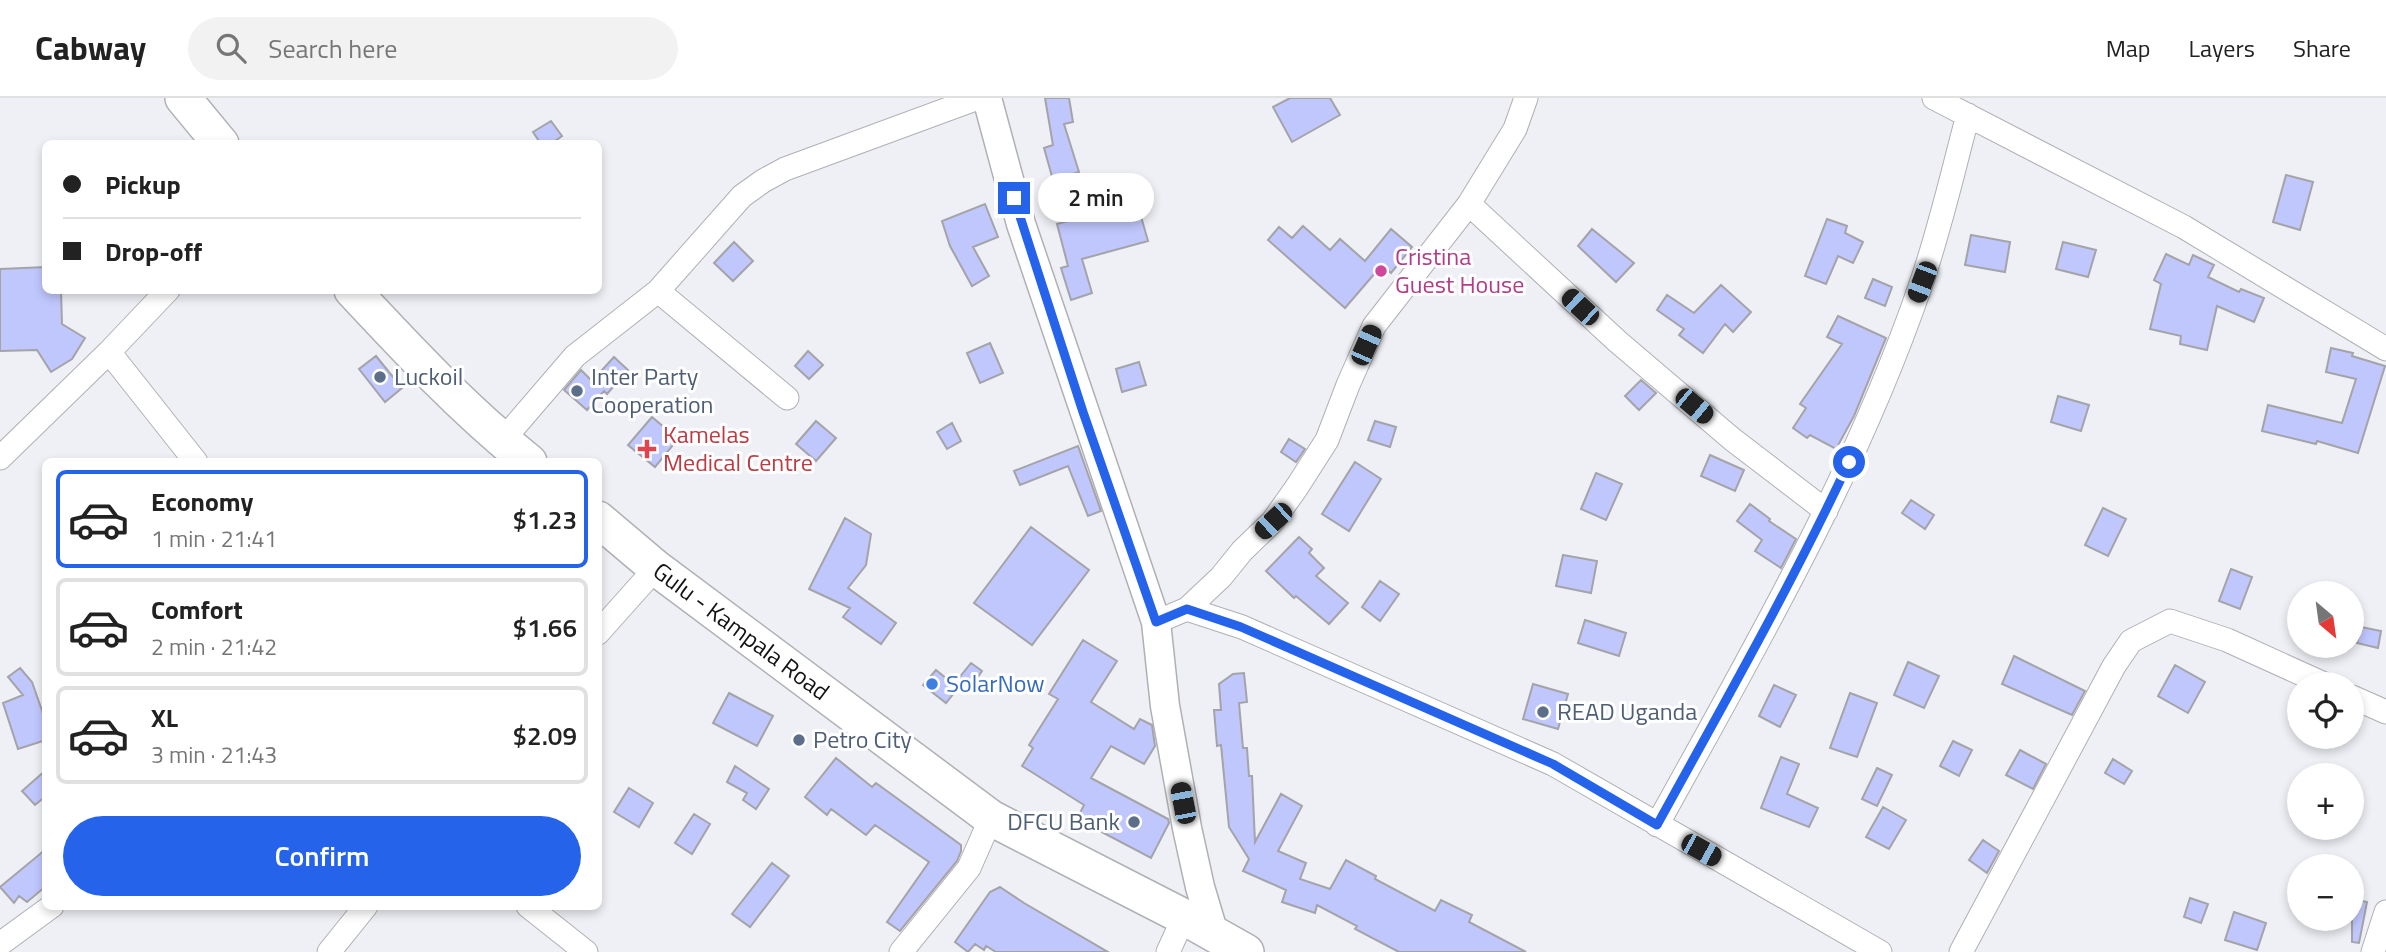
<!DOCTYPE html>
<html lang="en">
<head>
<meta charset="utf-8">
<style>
	body { margin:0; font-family:"Titillium Web",sans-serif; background:#f2f2f2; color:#222; height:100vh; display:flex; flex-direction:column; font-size:26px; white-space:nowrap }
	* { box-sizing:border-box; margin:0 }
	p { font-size:23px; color:#767676 }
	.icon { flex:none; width:38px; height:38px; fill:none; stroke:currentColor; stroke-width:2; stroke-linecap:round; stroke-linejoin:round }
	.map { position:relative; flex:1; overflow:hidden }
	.panel { position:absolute; left:42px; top:360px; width:560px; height:452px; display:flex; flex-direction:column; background:#fff; border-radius:10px; box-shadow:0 4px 10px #0003 }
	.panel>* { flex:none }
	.hud { position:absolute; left:42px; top:42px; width:560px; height:154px; border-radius:10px; box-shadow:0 4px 10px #0003; display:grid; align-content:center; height:154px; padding:0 21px; background:#fff }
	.needle { width:46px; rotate:151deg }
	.tools { position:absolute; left:2287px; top:483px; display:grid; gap:14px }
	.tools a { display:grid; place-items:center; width:77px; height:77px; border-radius:50%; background:#fff; box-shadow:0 4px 10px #0003; font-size:35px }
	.end { position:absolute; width:32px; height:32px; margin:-16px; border:9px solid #2563eb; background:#fff; box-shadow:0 0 0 4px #fff }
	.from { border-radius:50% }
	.bubble { position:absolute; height:49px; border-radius:24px; background:#fff; box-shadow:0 4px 10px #0003; font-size:23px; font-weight:600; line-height:49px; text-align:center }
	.car { position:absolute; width:21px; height:42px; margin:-21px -10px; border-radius:9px; box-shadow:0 0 5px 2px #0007; background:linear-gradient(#222 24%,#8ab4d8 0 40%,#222 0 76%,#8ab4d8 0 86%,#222 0) }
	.hud b { display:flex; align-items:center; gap:24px; height:66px; font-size:26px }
	.hud b+b { border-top:2px solid #e0e0e0 }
	.hud i { width:18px; height:18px; background:#222 }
	ul { padding:12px 0 0; list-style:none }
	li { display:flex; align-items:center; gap:21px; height:98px; margin:0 14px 10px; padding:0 7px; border:4px solid #e0e0e0; border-radius:10px }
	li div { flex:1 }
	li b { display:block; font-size:26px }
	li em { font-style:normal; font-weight:600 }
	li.selected { border-color:#2563eb }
	li>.icon { width:63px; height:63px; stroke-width:1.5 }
	.cta { display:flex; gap:14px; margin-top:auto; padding:14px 21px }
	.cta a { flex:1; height:80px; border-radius:42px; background:#2563eb; color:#fff; font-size:28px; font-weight:600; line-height:80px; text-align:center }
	header { display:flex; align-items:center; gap:42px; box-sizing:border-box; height:98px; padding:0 35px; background:#fff; border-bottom:2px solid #e0e0e0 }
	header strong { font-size:33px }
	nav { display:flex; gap:38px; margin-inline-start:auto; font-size:24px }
	.search { width:490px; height:63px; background:#f2f2f2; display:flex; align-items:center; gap:18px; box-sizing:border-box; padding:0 24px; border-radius:38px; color:#767676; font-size:26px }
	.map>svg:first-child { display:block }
</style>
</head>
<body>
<header>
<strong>Cabway</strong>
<div class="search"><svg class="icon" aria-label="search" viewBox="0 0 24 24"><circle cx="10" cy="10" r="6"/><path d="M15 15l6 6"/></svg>Search here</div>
<nav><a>Map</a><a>Layers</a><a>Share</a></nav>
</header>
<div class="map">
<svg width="2386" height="854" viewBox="0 0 2386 854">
	<rect width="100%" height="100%" fill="#eff0f5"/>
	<path fill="#c0c7fd" stroke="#a3a3a8" stroke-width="2" d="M1045 0H1069L1073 24 1064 26 1079 74 1053 82 1044 50 1053 47Z
		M1290 0H1330L1340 17 1292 44 1273 9Z
		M551 23 562 38 551 46H541L533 34Z
		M2286 77 2313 84 2300 132 2273 124Z
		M985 106 998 139 973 149 989 178 972 188 950 148 942 123Z
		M1124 107 1125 112 1138 108 1148 143 1082 161 1092 195 1071 202 1061 170 1068 168 1057 126Z
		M1827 121 1847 128 1845 135 1863 144 1853 165 1838 158 1826 186 1805 178Z
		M1303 128 1330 152 1340 141 1365 163 1391 131 1412 149 1391 175 1382 167 1345 210 1268 142 1279 129 1292 140Z
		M1592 131 1634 165 1616 184 1578 148Z
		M1971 137 2010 144 2005 174 1965 167Z
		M734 144 753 163 733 183 714 165Z
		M2063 144 2096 152 2088 179 2056 171Z
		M2166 156 2189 167 2193 157 2214 167 2208 179 2239 194 2241 191 2264 200 2254 224 2217 208 2207 252 2180 246 2181 238 2150 231 2161 186 2154 182Z
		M46 169V192H61L62 226 85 240 72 261 51 274 37 252 0 253V171Z
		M1873 181 1892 189 1885 208 1865 200Z
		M1721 187 1751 214 1733 234 1725 226 1703 255 1679 237 1684 231 1657 212 1667 197 1694 215Z
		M1838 218 1886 240 1854 318 1836 351 1810 337 1807 340 1793 330 1806 310 1800 306 1842 246 1827 239Z
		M990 245 1003 275 980 285 967 255Z
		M2331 250 2353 255 2352 258 2385 268 2358 355 2317 343 2316 346 2262 333 2268 307 2342 325 2356 281 2326 274Z
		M808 253 823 267 809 281 795 268Z
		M376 258 402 290 385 304 359 271Z
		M614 259 628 272 607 296 604 293 587 312 564 292 581 272 592 283Z
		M1139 264 1146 287 1122 294 1116 271Z
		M1641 282 1656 295 1639 312 1625 298Z
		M2058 298 2089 307 2081 333 2051 324Z
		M652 319 678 341 655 369 628 347Z
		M816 323 836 340 816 363 796 346Z
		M1375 323 1396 329 1390 349 1368 342Z
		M952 325 961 343 947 351 937 334Z
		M1289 341 1305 351 1296 364 1281 354Z
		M1078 348 1101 413 1088 418 1068 368 1020 387 1014 373Z
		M1710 357 1744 372 1735 393 1701 378Z
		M1355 364 1381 381 1349 433 1322 416Z
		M1596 375 1622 386 1606 422 1581 411Z
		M1911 402 1934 417 1925 431 1902 415Z
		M1750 406 1770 421 1769 423 1796 441 1781 470 1755 453 1762 442 1737 423Z
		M2103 410 2126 421 2108 458 2085 447Z
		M845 420 871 436 866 467 848 490 896 525 881 546 843 519 850 510 809 491Z
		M1031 429 1089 472 1032 547 974 505Z
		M1299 439 1312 451 1309 455 1324 470 1316 478 1348 505 1329 526 1296 498 1294 500 1266 473Z
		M1563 457 1597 463 1591 495 1556 488Z
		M2231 471 2252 479 2240 511 2219 503Z
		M1380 483 1399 496 1380 523 1362 509Z
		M1585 522 1626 535 1619 558 1578 545Z
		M2361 529 2381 533 2378 550 2357 545Z
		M1083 542 1117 563 1091 604 1134 631 1140 621 1152 627 1155 648 1144 666 1111 648 1091 680 1168 721 1169 725 1151 760 1077 721 1084 707 1022 668 1033 650 1029 647 1058 601 1049 596Z
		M2014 558 2085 593 2072 617 2002 586Z
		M1908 564 1939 578 1924 610 1894 597Z
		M971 565 982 573 971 589 959 580Z
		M2175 567 2205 584 2188 615 2158 598Z
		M20 570 32 584 46 624V642L18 651 3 605 23 597 8 579Z
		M936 572 958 590 946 605 923 587Z
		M1244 575 1247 604 1239 605 1243 650H1247L1249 678H1252L1255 744 1281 696 1302 708 1278 753 1306 765 1300 781 1330 791 1346 762 1376 778 1375 781 1435 813 1441 802 1472 817 1469 824 1526 854H1399L1355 831 1357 828 1317 807 1315 815 1282 804 1286 792 1243 773 1249 761 1229 729 1221 647 1217 648 1214 612H1221L1219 586 1233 576Z
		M1533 586 1568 596 1558 631 1523 621Z
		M1774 587 1796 597 1780 629 1759 618Z
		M729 595 773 618 757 648 713 625Z
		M1850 595 1877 605 1857 659 1830 650Z
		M1953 643 1972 652 1959 678 1940 668Z
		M2020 652 2046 666 2033 691 2006 677Z
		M1781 659 1799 666 1787 696 1818 710 1809 729 1761 710Z
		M836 660 872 689 876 685 961 747V753L957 763 900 833 887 824 929 764 875 727 866 737 831 711 827 717 805 699Z
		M2113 661 2132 673 2124 686 2105 675Z
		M735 668 769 691 756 711 743 702 747 695 727 684Z
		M1877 670 1892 677 1877 708 1862 701Z
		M46 672V698L35 707 22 693Z
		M629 690 653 705 639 729 614 714Z
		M1883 709 1906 722 1889 751 1866 739Z
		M694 716 710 726 692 756 675 745Z
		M1983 742 1999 753 1987 775 1969 762Z
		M46 751V788L27 804 19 798 14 805 0 789Z
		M772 765 789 778 750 829 732 816Z
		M1000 789 1024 805 1108 854H996L986 848 984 852 975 846 968 854 955 844 990 794Z
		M2190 800 2208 806 2201 825 2184 819Z
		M2352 801 2367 804 2359 845 2352 844Z
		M2234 814 2266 825 2257 852 2225 842Z"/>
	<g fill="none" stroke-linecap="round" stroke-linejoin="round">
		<defs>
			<path id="minor" d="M1934 0 2184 129 2386 251
				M1469 106 1617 243 1732 341 1826 413
				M658 193 787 300
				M109 254 196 364
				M502 343 575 258 658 193 742 98 763 83 785 71 978 0
				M0 360 109 254 168 192
				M1187 511 1242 529 1553 666 1880 854
				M1156 524 1187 511 1221 479 1242 453 1273 423 1297 389 1327 342 1348 287 1374 228 1469 106 1515 31 1526 0
				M598 535 656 470
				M2352 599 2386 614
				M1657 727C1754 551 1856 376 1921 186 1940 131 1953 73 1968 17
				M528 808 586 854
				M0 846 52 808
				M329 854 366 808
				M901 854 969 770 991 720
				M1168 854 1184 819
				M1961 854 2114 568 2131 543 2170 523 2227 542 2324 586
				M2373 854 2386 814"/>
			<path id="tertiary" d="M987 0 1021 126 1156 524 1165 608 1187 730 1200 789 1214 836"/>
			<g id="primary">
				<path d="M183 0 221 46"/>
				<path d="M352 192C408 252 465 313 529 364"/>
				<path id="s1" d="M598 421 656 470 991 720 1184 819 1246 854"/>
			</g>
		</defs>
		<use href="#minor" stroke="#afb0b4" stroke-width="25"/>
		<use href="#tertiary" stroke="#afb0b4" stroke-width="31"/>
		<use href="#primary" stroke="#afb0b4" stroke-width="38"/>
		<use href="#minor" stroke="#fff" stroke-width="23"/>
		<use href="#tertiary" stroke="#fff" stroke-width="28"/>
		<use href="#primary" stroke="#fff" stroke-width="35"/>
	</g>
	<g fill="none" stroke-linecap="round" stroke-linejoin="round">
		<path stroke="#2563eb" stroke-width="9" d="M1014 100 1083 314 1156 524 1187 511 1241 529 1553 666 1657 727C1723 607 1791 488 1849 364"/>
	</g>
	<circle fill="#d1479c" stroke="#fff" stroke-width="2.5" cx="1381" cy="173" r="7"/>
	<g fill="#5c6f8a" stroke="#fff" stroke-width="2.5">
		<circle cx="380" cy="279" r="7"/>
		<circle cx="577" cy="293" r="7"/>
		<circle cx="1543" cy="614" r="7"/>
		<circle cx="799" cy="642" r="7"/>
		<circle cx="1134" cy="724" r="7"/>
	</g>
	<path fill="#e0444e" stroke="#fff" stroke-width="2.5" d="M643.5 340.5h7v7h7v7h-7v7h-7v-7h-7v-7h7z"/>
	<circle fill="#3f7fe0" stroke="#fff" stroke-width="2.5" cx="932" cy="586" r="7"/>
	<g text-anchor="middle" stroke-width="6" stroke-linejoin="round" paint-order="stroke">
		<g font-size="24" fill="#b23c85" stroke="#fff" text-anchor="start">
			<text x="1395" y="167">Cristina<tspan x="1395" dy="28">Guest House</tspan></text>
		</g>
		<g font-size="24" fill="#4e5e75" stroke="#fff" text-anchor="start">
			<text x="394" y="287">Luckoil</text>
			<text x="591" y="287">Inter Party<tspan x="591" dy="28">Cooperation</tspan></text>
			<text x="1557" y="622">READ Uganda</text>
			<text x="813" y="650">Petro City</text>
			<text x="1120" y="732" text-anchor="end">DFCU Bank</text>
		</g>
		<g font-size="24" fill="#be3a42" stroke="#fff" text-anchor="start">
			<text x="663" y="345">Kamelas<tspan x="663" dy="28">Medical Centre</tspan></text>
		</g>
		<g font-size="24" fill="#121214" stroke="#fff">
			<text dy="8" stroke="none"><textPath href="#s1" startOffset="182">Gulu - Kampala Road</textPath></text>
		</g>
		<g font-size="24" fill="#366cbe" stroke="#fff" text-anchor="start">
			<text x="946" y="594">SolarNow</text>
		</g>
	</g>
</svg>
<div class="tools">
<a><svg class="needle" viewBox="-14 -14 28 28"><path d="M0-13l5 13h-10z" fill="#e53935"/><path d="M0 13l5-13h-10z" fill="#767676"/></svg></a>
<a><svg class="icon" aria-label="locate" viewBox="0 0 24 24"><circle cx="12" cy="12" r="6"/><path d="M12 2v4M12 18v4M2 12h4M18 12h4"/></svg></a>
<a>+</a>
<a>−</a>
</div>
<i class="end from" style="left:1849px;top:364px"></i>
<i class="end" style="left:1014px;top:100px"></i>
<div class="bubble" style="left:1038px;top:75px;width:116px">2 min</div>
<i class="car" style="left:1922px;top:184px;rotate:201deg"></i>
<i class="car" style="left:1580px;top:209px;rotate:313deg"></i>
<i class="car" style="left:1366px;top:247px;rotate:24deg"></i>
<i class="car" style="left:1694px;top:308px;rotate:130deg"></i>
<i class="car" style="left:1273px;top:423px;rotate:227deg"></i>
<i class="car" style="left:1183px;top:705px;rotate:349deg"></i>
<i class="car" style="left:1701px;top:752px;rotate:119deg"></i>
<div class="hud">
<b><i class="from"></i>Pickup</b>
<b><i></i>Drop-off</b>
</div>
<section class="panel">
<ul>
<li class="selected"><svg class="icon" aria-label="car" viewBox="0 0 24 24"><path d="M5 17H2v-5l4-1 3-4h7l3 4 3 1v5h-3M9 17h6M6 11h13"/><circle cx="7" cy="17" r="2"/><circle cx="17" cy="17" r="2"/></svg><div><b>Economy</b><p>1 min · 21:41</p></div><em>$1.23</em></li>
<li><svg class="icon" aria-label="car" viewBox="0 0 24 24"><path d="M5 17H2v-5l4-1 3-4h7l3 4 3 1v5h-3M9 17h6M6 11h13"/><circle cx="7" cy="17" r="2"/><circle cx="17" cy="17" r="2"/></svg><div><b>Comfort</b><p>2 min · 21:42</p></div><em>$1.66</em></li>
<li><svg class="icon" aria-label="car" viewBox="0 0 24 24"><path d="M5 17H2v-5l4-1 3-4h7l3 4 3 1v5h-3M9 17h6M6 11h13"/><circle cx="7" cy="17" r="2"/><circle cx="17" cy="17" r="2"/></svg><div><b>XL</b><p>3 min · 21:43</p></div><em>$2.09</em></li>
</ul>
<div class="cta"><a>Confirm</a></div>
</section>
</div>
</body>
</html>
